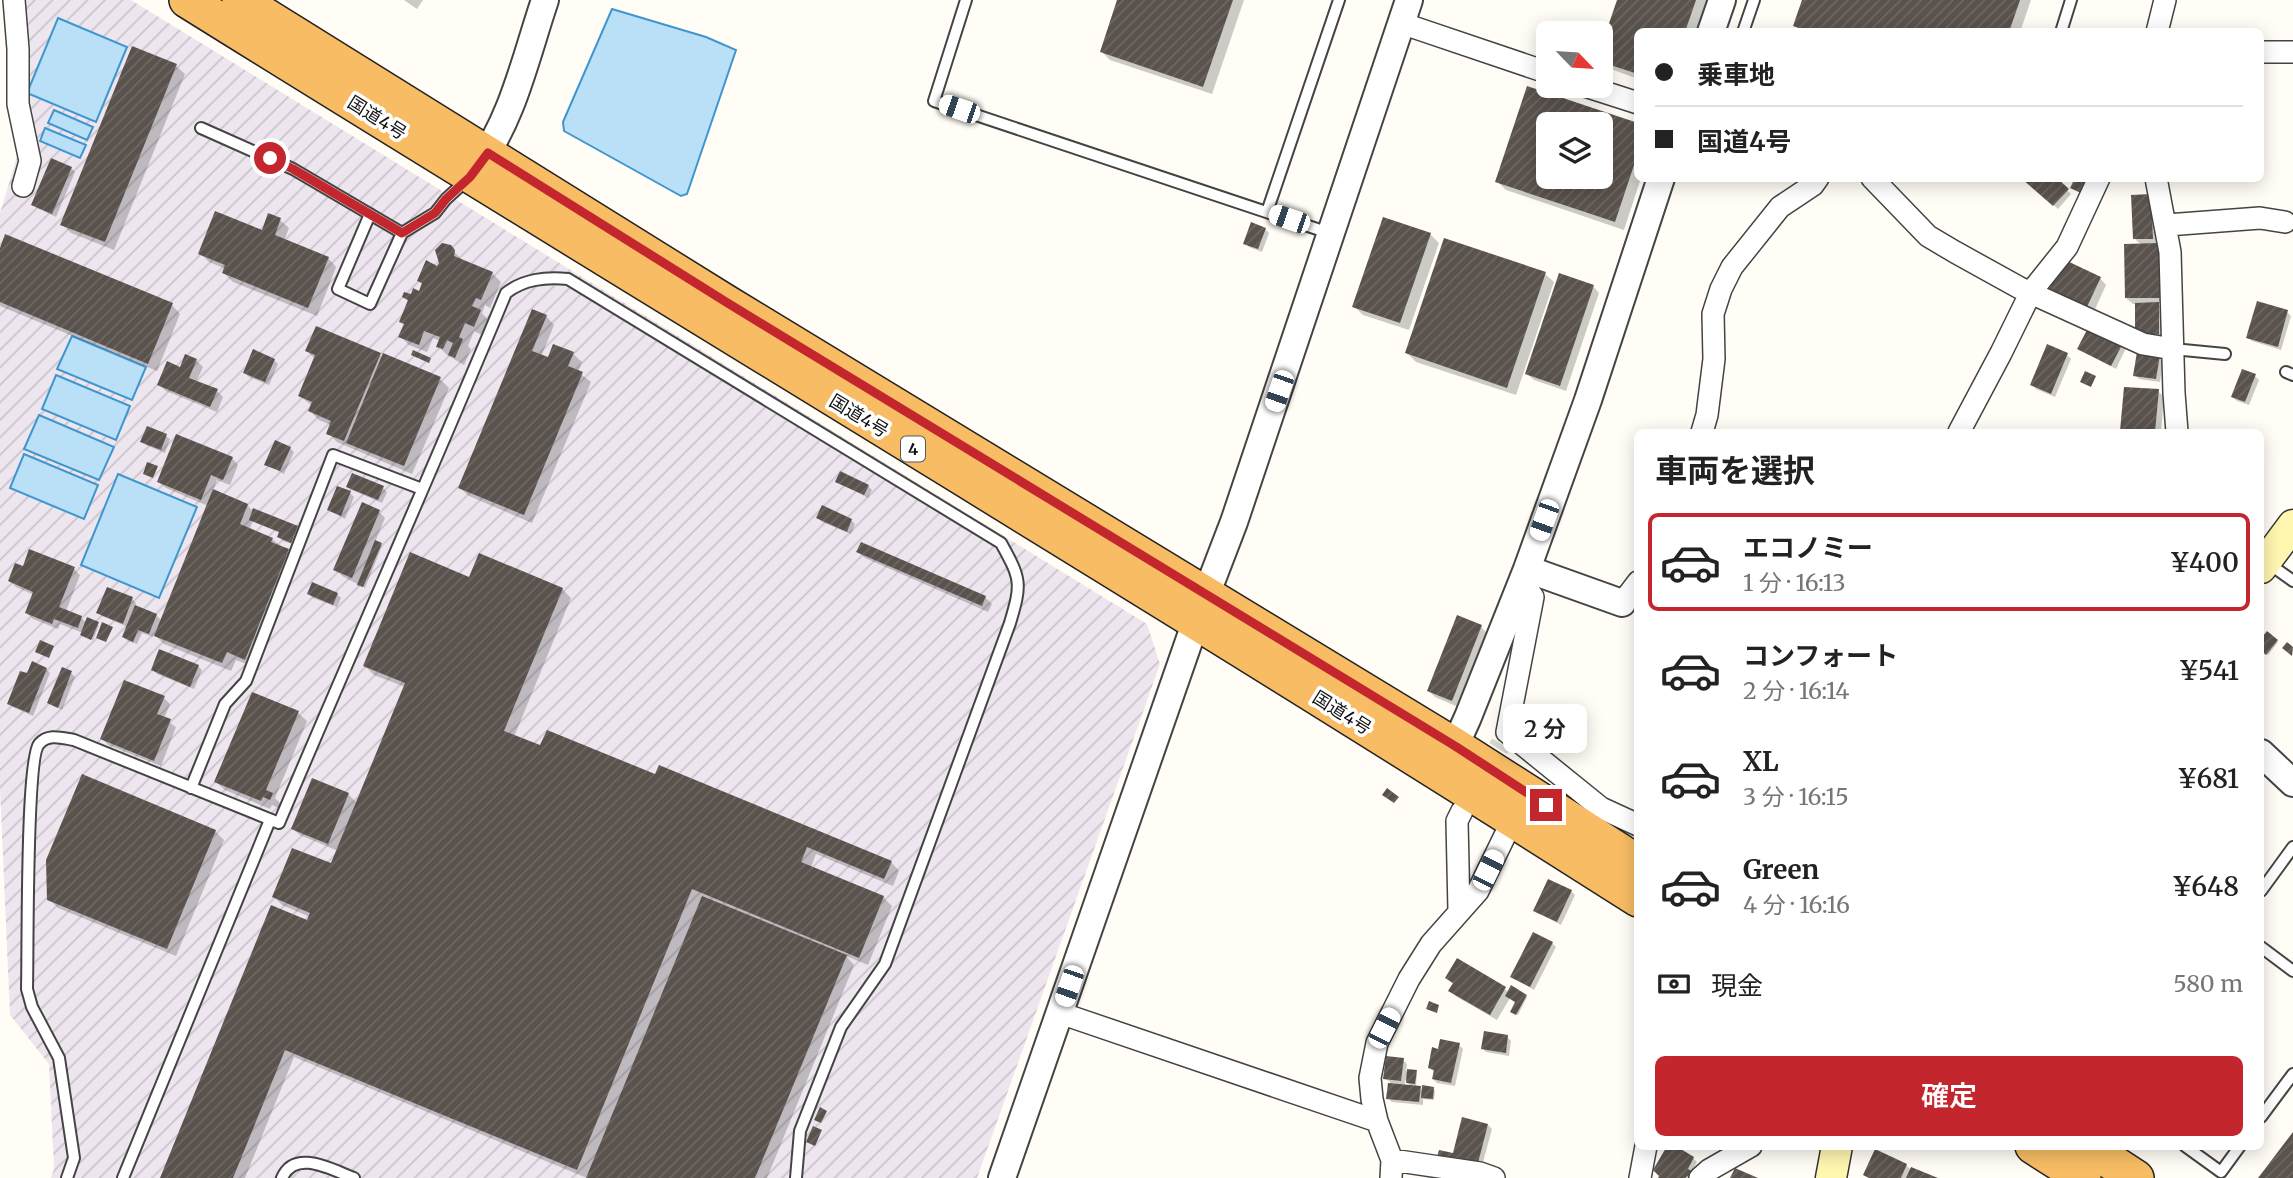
<!DOCTYPE html>
<html lang="ja">
<head>
<meta charset="utf-8">
<style>
	body { margin:0; font-family:Merriweather,"Noto Sans JP",serif; background:#f6f6f6; color:#222; height:100vh; display:flex; flex-direction:column; font-size:26px; white-space:nowrap }
	* { box-sizing:border-box; margin:0 }
	p { font-size:23px; color:#767676 }
	.icon { flex:none; width:38px; height:38px; fill:none; stroke:currentColor; stroke-width:2; stroke-linecap:round; stroke-linejoin:round }
	.map { position:relative; flex:1; overflow:hidden }
	.sheet { position:absolute; left:1634px; top:429px; width:630px; height:721px; display:flex; flex-direction:column; background:#fff; border-radius:10px; box-shadow:0 4px 18px #0003 }
	.sheet>* { flex:none }
	.top-card { position:absolute; left:1634px; top:28px; width:630px; height:154px; border-radius:10px; box-shadow:0 4px 18px #0003; display:grid; align-content:center; height:154px; padding:0 21px; background:#fff }
	.needle { width:46px; rotate:115deg }
	.buttons { position:absolute; left:1536px; top:21px; display:grid; gap:14px }
	.buttons a { display:grid; place-items:center; width:77px; height:77px; border-radius:10px; background:#fff; box-shadow:0 4px 18px #0003; font-size:35px }
	.end { position:absolute; width:32px; height:32px; margin:-16px; border:9px solid #c4262e; background:#fff; box-shadow:0 0 0 4px #fff }
	.from { border-radius:50% }
	.bubble { position:absolute; height:49px; border-radius:10px; background:#fff; box-shadow:0 4px 18px #0003; font-size:23px; font-weight:600; line-height:49px; text-align:center }
	.car { position:absolute; width:21px; height:42px; margin:-21px -10px; border-radius:9px; box-shadow:0 0 5px 2px #0007; background:linear-gradient(#fff 24%,#345 0 40%,#fff 0 76%,#345 0 86%,#fff 0) }
	.top-card b { display:flex; align-items:center; gap:24px; height:66px; font-size:26px }
	.top-card b+b { border-top:2px solid #e0e0e0 }
	.top-card i { width:18px; height:18px; background:#222 }
	ul { padding:0; list-style:none }
	li { display:flex; align-items:center; gap:21px; height:98px; margin:0 14px 10px; padding:0 7px; border:4px solid transparent; border-radius:10px }
	li div { flex:1 }
	li b { display:block; font-size:26px }
	li em { font-style:normal; font-weight:600 }
	li.on { border-color:#c4262e }
	li>.icon { width:63px; height:63px; stroke-width:1.5 }
	h2 { padding:0 21px; font-size:32px; line-height:84px }
	.pay { display:flex; align-items:center; gap:18px; height:77px; padding:0 21px; font-size:26px }
	.pay p { margin-inline-start:auto }
	.primary-button { display:flex; gap:14px; margin-top:auto; padding:14px 21px }
	.primary-button a { flex:1; height:80px; border-radius:10px; background:#c4262e; color:#fff; font-size:28px; font-weight:600; line-height:80px; text-align:center }
	.map>svg:first-child { display:block }
</style>
</head>
<body>
<div class="map">
<svg width="2293" height="1178" viewBox="0 0 2293 1178">
	<defs>
		<pattern id="industrial-furrows" width="10" height="10" patternUnits="userSpaceOnUse" patternTransform="scale(1.75)"><rect width="10" height="10" fill="#eee6ef"/><path d="M-1 1l2-2M0 10L10 0M9 11l2-2" fill="none" stroke="#cbc4cc"/></pattern>
		<pattern id="building-hatch" width="6" height="6" patternUnits="userSpaceOnUse" patternTransform="scale(1.75)"><rect width="6" height="6" fill="#5a524d"/><path d="M-1 1l2-2M0 6l6-6M5 7l2-2" fill="none" stroke="#6d6662"/></pattern>
	</defs>
	<rect width="100%" height="100%" fill="#fffdf5"/>
	<path fill="url(#industrial-furrows)" d="M24 0H131L1147 624 1160 664 977 1178H51L54 1168 49 1064 10 1015 0 790V213L19 150 6 95Z"/>
	<path fill="#b9e0f7" stroke="#3f96cf" stroke-width="2" d="M612 9 706 37 736 50 687 194 681 196 564 131 563 122Z
		M58 18 127 47 96 122 27 93Z
		M54 110 93 127 87 140 48 123Z
		M45 128 86 145 80 158 40 141Z
		M72 336 146 367 132 400 57 369Z
		M56 375 130 406 116 440 42 409Z
		M39 415 114 447 99 480 24 449Z
		M24 454 98 485 84 519 10 488Z
		M118 474 197 507 159 598 81 565Z"/>
	<path fill="#0003" fill-rule="evenodd" d="M404 0H423L417 9Z
		M1119 0H1244L1212 94 1110 60 1102 52Z
		M1619 0H1707L1696 32H1638V79L1608 68 1601 62Z
		M1804 0H2031L2020 32H1802L1795 25Z
		M176 66 185 74 114 250 71 233 62 224Z
		M1528 88 1638 125V178H1641L1624 230 1506 190 1497 181ZM1549 124H1601V177H1549Z
		M71 168 75 172 56 217 37 208 33 204Z
		M2054 178 2071 194 2058 209 2025 179Z
		M2154 200 2156 245 2164 252 2165 303 2158 304 2162 308 2163 337 2141 338 2137 304H2133L2126 298 2142 246 2135 239Z
		M280 220 289 228 284 241 328 258 336 267 317 316 233 282 224 273 226 269 209 262 200 253 263 232Z
		M1265 229 1269 233 1262 252 1249 247 1245 243Z
		M1430 234 1439 243 1409 330 1363 315 1354 306Z
		M450 247 463 261 492 273 501 282 490 308 485 305 482 313 488 320 482 335 474 331 468 346 471 349 464 365 447 355 438 346 440 341 433 338 427 352 409 345 400 336 405 325 409 302 404 297H412L419 293 423 285 419 281 438 268Z
		M0 252 172 305 180 314 157 371 0 306Z
		M1545 274 1554 282 1516 395 1416 362 1407 353Z
		M2100 278 2106 285 2092 316 2055 300Z
		M1593 286 1599 293 1566 391 1534 380 1527 374Z
		M2287 312 2291 316 2281 350 2252 341 2248 337Z
		M546 316 554 325 541 357 549 360 573 354 582 362 578 372 591 382 532 523 469 496 460 488Z
		M2122 344 2126 348 2116 369 2079 349Z
		M2048 347 2067 355 2071 359 2055 397 2036 389 2032 385Z
		M307 351 380 355 383 358 440 379 449 388 412 474 337 442 328 433 331 425 319 420 310 411 312 406 300 396 315 359Z
		M2159 357 2163 361 2160 382 2139 379 2135 375Z
		M196 360 203 367 196 382 217 391 223 397 217 412 166 391 159 385Z
		M274 360 278 364 269 385 249 377 245 373Z
		M2255 376 2259 380 2249 405 2237 401 2233 397Z
		M2158 391 2164 397 2161 432H2124L2122 430Z
		M166 436 170 439 165 453 146 445 142 441Z
		M290 448 294 452 284 474 266 464Z
		M232 458 238 465 230 485 217 480 213 491 247 505 254 512 297 528 301 532 295 545 283 541 279 537 281 533 253 521 249 530 272 539 297 559 254 667 236 660 231 671 164 644 154 634 153 637 142 633 137 644 128 641 124 637 128 627 102 616 98 612 108 589 132 599 136 603 135 607 156 615 162 621 208 506 166 488 160 483Z
		M838 482 868 486 872 490 868 498Z
		M348 486 383 488 387 492 382 503 352 490Z
		M350 493 354 497 345 519 329 510Z
		M379 512 385 518 375 542 382 546 365 588 342 576 336 569Z
		M818 518 851 520 855 524 851 534 822 522Z
		M858 552 985 597 992 604 988 612 865 558Z
		M24 569H74L80 575 66 611 81 618 87 623 99 625 93 640 83 636V633L60 624 58 629 33 619 27 613 34 595 16 587 10 581Z
		M470 579 562 589 571 598 514 737 541 748 656 777 891 862 899 871 893 886 816 854 811 867 883 897 892 906 868 965 846 956 854 965 767 1178H587L294 1057 245 1178H162L310 917 282 905 274 897 332 865 338 851 300 835 293 829 348 794 357 803 405 687 374 675 365 666Z
		M309 594H337L341 598 337 607 313 598Z
		M1481 627 1487 633 1458 707 1435 697 1429 691Z
		M2267 633 2278 642 2268 655 2261 649V641Z
		M198 666 202 670 194 689 157 674 153 670Z
		M46 669 50 673 33 716 13 707 9 703 28 676Z
		M71 673 75 677 62 710 49 703Z
		M164 698 170 704 164 719 176 727 161 766 108 745 102 738Z
		M298 713 307 721 275 798 281 804 279 808 272 805 270 809 225 790 216 782Z
		M215 831 224 840 176 956 58 908 49 899Z
		M1571 891 1575 895 1561 925 1535 911Z
		M1552 943 1556 947 1534 990 1512 977Z
		M1447 978 1505 989 1509 993 1527 997 1518 1015 1513 1013 1517 1002 1510 998 1497 1020 1457 997 1450 991 1454 985Z
		M1507 1037 1511 1041 1509 1056 1486 1052 1482 1048Z
		M1459 1045 1463 1049 1455 1086 1437 1083 1433 1079 1435 1073 1430 1068 1439 1051Z
		M1403 1060 1407 1064 1406 1071 1417 1073 1416 1087 1423 1091 1435 1090 1434 1100 1423 1099V1105L1392 1102 1388 1098 1390 1082 1385 1078ZM1405 1080 1412 1087 1405 1086Z
		M1488 1125 1492 1129 1482 1166 1461 1165 1454 1155Z
		M1716 1146H1731L1720 1153Z
		M1693 1158 1697 1162 1691 1173 1693 1178H1660Z
		M1906 1165 1911 1170 1933 1178H1868L1865 1175Z"/>
	<path fill="url(#building-hatch)" fill-rule="evenodd" d="M1117 0H1233L1203 87 1100 52Z
		M1617 0H1696L1685 32H1638V74L1601 62V47Z
		M1802 0H2020L2009 32H1810L1793 26Z
		M132 46 177 64 105 242 60 225Z
		M1527 86 1638 123V153L1615 222 1495 182ZM1549 124H1601V177H1549Z
		M51 158 72 167 52 214 31 205Z
		M2021 178H2057L2069 189 2053 206Z
		M2075 178 2090 181 2083 194 2070 188Z
		M2151 194 2153 239H2133L2131 195Z
		M215 211 262 230 268 213 281 218 275 235 329 257 308 308 222 273 225 265 198 254Z
		M1383 217 1431 233 1400 323 1352 307Z
		M1251 222 1266 228 1258 249 1243 244Z
		M5 234 173 303 148 364 0 302V248Z
		M1444 238 1546 272 1507 388 1405 353Z
		M442 243 451 245 455 250 454 256 493 272 481 300 476 298 472 306 481 310 474 327 465 323 459 337 463 339 455 358 448 355 453 343 447 340 443 349 436 347 440 337 424 331 419 345 398 337 404 324 399 322 408 300 402 297 404 292 411 294 413 288 419 291 422 283 417 281 426 260 437 266 439 263 435 250Z
		M2159 243 2160 298H2125L2124 244Z
		M2063 259 2101 277 2085 311 2047 294Z
		M1559 273 1594 285 1560 386 1525 374Z
		M2257 301 2288 310 2278 347 2246 338Z
		M2159 302V334H2135V303Z
		M532 309 547 315 532 351 548 357 553 344 574 352 568 366 583 372 524 515 458 488Z
		M316 326 381 353 344 441 326 434 331 421 308 411 312 402 298 396 315 355 305 351Z
		M2089 326 2123 343 2111 366 2077 349Z
		M2047 344 2068 353 2051 394 2030 385Z
		M253 349 275 359 265 382 243 373Z
		M413 350 431 358 429 363 411 355Z
		M2137 352 2160 355 2156 379 2133 376Z
		M383 353 441 377 404 466 346 443Z
		M185 354 197 359 189 378 218 389 210 407 157 385 167 361 180 367Z
		M2242 369 2256 374 2245 402 2231 397Z
		M2085 371 2096 376 2091 387 2080 382Z
		M2124 387 2159 389 2155 432 2120 431Z
		M147 426 167 434 161 450 140 442Z
		M176 434 233 457 223 480 211 475 201 500 157 482Z
		M275 440 291 447 280 471 264 465Z
		M147 462 158 466 153 478 143 474Z
		M840 471 869 485 864 495 835 482Z
		M352 473 384 486 378 500 346 487Z
		M337 486 351 491 341 516 327 510Z
		M213 489 248 504 240 524 273 538 271 542 289 549 245 660 227 652 222 663 154 636Z
		M362 502 380 510 352 578 333 570Z
		M822 505 852 519 847 532 816 518Z
		M253 508 298 526 291 543 277 537 279 532 249 520Z
		M375 540 382 543 363 587 357 585Z
		M861 542 986 596 982 606 856 552Z
		M29 549 75 567 59 607 82 616 78 628 54 619 52 624 25 613 33 592 8 581 15 563 23 566Z
		M410 552 469 577 479 553 563 588 504 731 540 745 547 730 655 774 659 765 892 861 884 879 807 847 801 862 884 896 859 958 692 889 577 1170 285 1050 233 1178H160L271 905 307 920 310 913 272 897 292 848 331 863 405 683 363 666Z
		M312 582 338 593 333 605 307 594Z
		M107 587 133 597 123 624 96 613Z
		M135 605 157 614 149 634 138 630 133 642 122 637Z
		M1457 615 1482 625 1452 701 1427 691Z
		M87 617 99 622 91 640 80 635Z
		M102 622 113 627 106 642 96 638Z
		M2267 631 2278 640 2266 655 2261 651V638Z
		M40 640 54 646 49 658 35 652Z
		M2287 642 2293 647 2292 656 2282 648Z
		M159 649 199 665 190 687 151 670Z
		M32 661 47 668 29 713 7 704 20 671 27 673Z
		M62 667 72 671 58 708 47 703Z
		M124 680 165 696 157 714 171 719 154 761 100 739Z
		M252 692 299 711 266 790 273 793 270 800 263 797 261 801 214 782Z
		M82 774 216 830 167 949 47 900 46 860Z
		M312 778 349 793 328 844 291 829Z
		M1387 788 1399 797 1394 803 1382 795Z
		M1548 879 1572 890 1557 922 1533 911Z
		M702 896 847 955 755 1178H586Z
		M1533 932 1553 942 1530 987 1510 977Z
		M1457 958 1506 987 1490 1015 1448 991 1453 983 1445 978Z
		M1511 985 1527 995 1516 1015 1510 1012 1515 1002 1505 996Z
		M1429 1001 1439 1005 1437 1013 1426 1009Z
		M1484 1031 1508 1035 1506 1053 1481 1049Z
		M1440 1039 1460 1043 1451 1083 1432 1079 1434 1070 1428 1068 1432 1047 1438 1049Z
		M1386 1056 1404 1058 1401 1081 1383 1079Z
		M1407 1069 1417 1070 1415 1084 1406 1083Z
		M1388 1083 1421 1086 1419 1102 1386 1099Z
		M1422 1085 1434 1087 1433 1099 1421 1098Z
		M820 1107 827 1111 821 1123 814 1120Z
		M1462 1117 1488 1124 1478 1163 1458 1158 1457 1162 1437 1157 1439 1150 1453 1153Z
		M813 1126 822 1130 815 1146 806 1142Z
		M2293 1132V1178H2258Z
		M1667 1146H1676L1694 1157 1688 1169 1693 1172 1685 1178H1658L1659 1176 1653 1170Z
		M1875 1149 1907 1164 1901 1178H1869L1863 1175Z
		M1911 1167 1938 1178H1906Z
		M1735 1168 1758 1178H1730Z"/>
	<g fill="none" stroke-linecap="round" stroke-linejoin="round">
		<path stroke="#dbdad3" stroke-width="21" stroke-dasharray="21 10" stroke-linecap="butt" d="M1482 775 1501 744"/>
		<defs>
			<path id="service" d="M966 0 934 101 1332 234
				M1743 32 1754 0
				M2061 32 2071 0
				M201 128 293 169 402 233 435 213 446 199 468 179
				M1267 212 1339 0
				M370 214 338 289 370 304 402 233
				M2173 349 2225 354
				M2286 372 2293 375
				M2268 563 2293 581
				M191 788 225 704 246 681 333 455 422 489
				M2261 891 2293 847
				M2261 947 2293 971
				M2261 1117 2293 1074
				M2185 1146 2221 1172 2240 1146
				M67 1178 74 1158 59 1058 32 1007 27 989C28 954 26 759 39 744 48 733 62 738 74 740L279 823C354 646 432 471 506 293 524 279 545 277 568 279L1001 543C1021 579 1022 583 1010 623L885 964 841 1027 800 1131 796 1178
				M123 1178 270 820
				M282 1178C295 1148 332 1170 354 1178"/>
			<path id="minor" d="M14 0 18 49V104L30 161 23 186
				M1401 23 1549 73
				M2157 32 2165 0
				M2261 52H2293
				M1585 86 1638 103
				M1872 178 1928 236 1955 252 2020 288 2143 344 2173 349
				M2156 178 2170 252 2174 393 2177 432
				M2167 225 2260 218 2285 222
				M1702 432 1707 415 1714 359 1713 314 1721 289 1732 267 1780 207 1813 185 1818 178
				M1959 432 2001 353 2031 292 2067 247 2099 178
				M1522 581 1533 597 1507 732 1601 808 1638 825
				M1622 603 1638 582
				M1459 911 1457 821 1462 811
				M1060 1013 1377 1121
				M1392 1160 1480 1173 1494 1178
				M1391 1178 1392 1160 1377 1121 1372 1099 1370 1078 1377 1043 1409 979 1431 944 1478 891 1513 819
				M1640 1178 1646 1146
				M1700 1178 1709 1170 1751 1146"/>
			<path id="tertiary" d="M1711 32 1722 0
				M477 167C513 119 526 56 545 0
				M1527 569 1622 603
				M1455 746 1468 717 1527 569 1588 400 1661 178
				M2261 753 2293 783
				M1002 1178 1196 621 1234 522 1409 0"/>
			<path id="secondary" d="M2261 568 2293 525
				M1831 1178 1837 1146"/>
			<path id="trunk" d="M187 0C670 301 1158 593 1638 899
				M240 0 725 302 1455 746 1638 863
				M2033 1146 2083 1178
				M2087 1146 2136 1178"/>
		</defs>
		<use href="#service" stroke="#444" stroke-width="14"/>
		<use href="#minor" stroke="#444" stroke-width="24"/>
		<use href="#tertiary" stroke="#444" stroke-width="30"/>
		<use href="#secondary" stroke="#333" stroke-width="33"/>
		<use href="#trunk" stroke="#222" stroke-width="38"/>
		<use href="#service" stroke="#fff" stroke-width="10"/>
		<use href="#minor" stroke="#fff" stroke-width="21"/>
		<use href="#tertiary" stroke="#fff" stroke-width="26"/>
		<use href="#secondary" stroke="#fff6b0" stroke-width="30"/>
		<use href="#trunk" stroke="#f7bc64" stroke-width="35"/>
	</g>
	<g fill="none" stroke-linecap="round" stroke-linejoin="round">
		<path stroke="#c4262e" stroke-width="9" d="M270 158 293 169 402 233 435 213 446 199 470 177 488 153 726 302 1455 746 1546 805"/>
	</g>
	<g text-anchor="middle" stroke-width="7" stroke-linejoin="round" paint-order="stroke">
		<rect fill="#fff" stroke="#585858" stroke-width="2" x="901" y="436.5" width="24" height="25" rx="5"/>
		<g font-size="16" font-weight="bold" fill="#111">
			<text x="913" y="455">4</text>
		</g>
		<g font-size="18" fill="#111" stroke="#fff">
			<text transform="translate(377 118) rotate(32)" y="6">国道4号</text>
			<text transform="translate(859 416) rotate(31)" y="6">国道4号</text>
			<text transform="translate(1342 713) rotate(32)" y="6">国道4号</text>
		</g>
	</g>
</svg>
<div class="buttons">
<a><svg class="needle" viewBox="-14 -14 28 28"><path d="M0-13l5 13h-10z" fill="#e53935"/><path d="M0 13l5-13h-10z" fill="#767676"/></svg></a>
<a><svg class="icon" aria-label="layers" viewBox="0 0 24 24"><path d="M12 4l9 5-9 5-9-5zM3 14l9 5 9-5"/></svg></a>
</div>
<i class="end from" style="left:270px;top:158px"></i>
<i class="end" style="left:1546px;top:805px"></i>
<div class="bubble" style="left:1503px;top:704px;width:84px">2 分</div>
<i class="car" style="left:959px;top:109px;rotate:289deg"></i>
<i class="car" style="left:1289px;top:219px;rotate:289deg"></i>
<i class="car" style="left:1279px;top:391px;rotate:199deg"></i>
<i class="car" style="left:1544px;top:520px;rotate:200deg"></i>
<i class="car" style="left:1488px;top:870px;rotate:26deg"></i>
<i class="car" style="left:1069px;top:986px;rotate:199deg"></i>
<i class="car" style="left:1384px;top:1028px;rotate:27deg"></i>
<div class="top-card">
<b><i class="from"></i>乗車地</b>
<b><i></i>国道4号</b>
</div>
<section class="sheet">
<h2>車両を選択</h2>
<ul>
<li class="on"><svg class="icon" aria-label="car" viewBox="0 0 24 24"><path d="M5 17H2v-5l4-1 3-4h7l3 4 3 1v5h-3M9 17h6M6 11h13"/><circle cx="7" cy="17" r="2"/><circle cx="17" cy="17" r="2"/></svg><div><b>エコノミー</b><p>1 分 · 16:13</p></div><em>¥400</em></li>
<li><svg class="icon" aria-label="car" viewBox="0 0 24 24"><path d="M5 17H2v-5l4-1 3-4h7l3 4 3 1v5h-3M9 17h6M6 11h13"/><circle cx="7" cy="17" r="2"/><circle cx="17" cy="17" r="2"/></svg><div><b>コンフォート</b><p>2 分 · 16:14</p></div><em>¥541</em></li>
<li><svg class="icon" aria-label="car" viewBox="0 0 24 24"><path d="M5 17H2v-5l4-1 3-4h7l3 4 3 1v5h-3M9 17h6M6 11h13"/><circle cx="7" cy="17" r="2"/><circle cx="17" cy="17" r="2"/></svg><div><b>XL</b><p>3 分 · 16:15</p></div><em>¥681</em></li>
<li><svg class="icon" aria-label="car" viewBox="0 0 24 24"><path d="M5 17H2v-5l4-1 3-4h7l3 4 3 1v5h-3M9 17h6M6 11h13"/><circle cx="7" cy="17" r="2"/><circle cx="17" cy="17" r="2"/></svg><div><b>Green</b><p>4 分 · 16:16</p></div><em>¥648</em></li>
</ul>
<div class="pay"><svg class="icon" aria-label="cash" viewBox="0 0 24 24"><path d="M3 7h18v10H3z"/><circle cx="12" cy="12" r="2"/></svg>現金<p>580 m</p></div>
<div class="primary-button"><a>確定</a></div>
</section>
</div>
</body>
</html>
